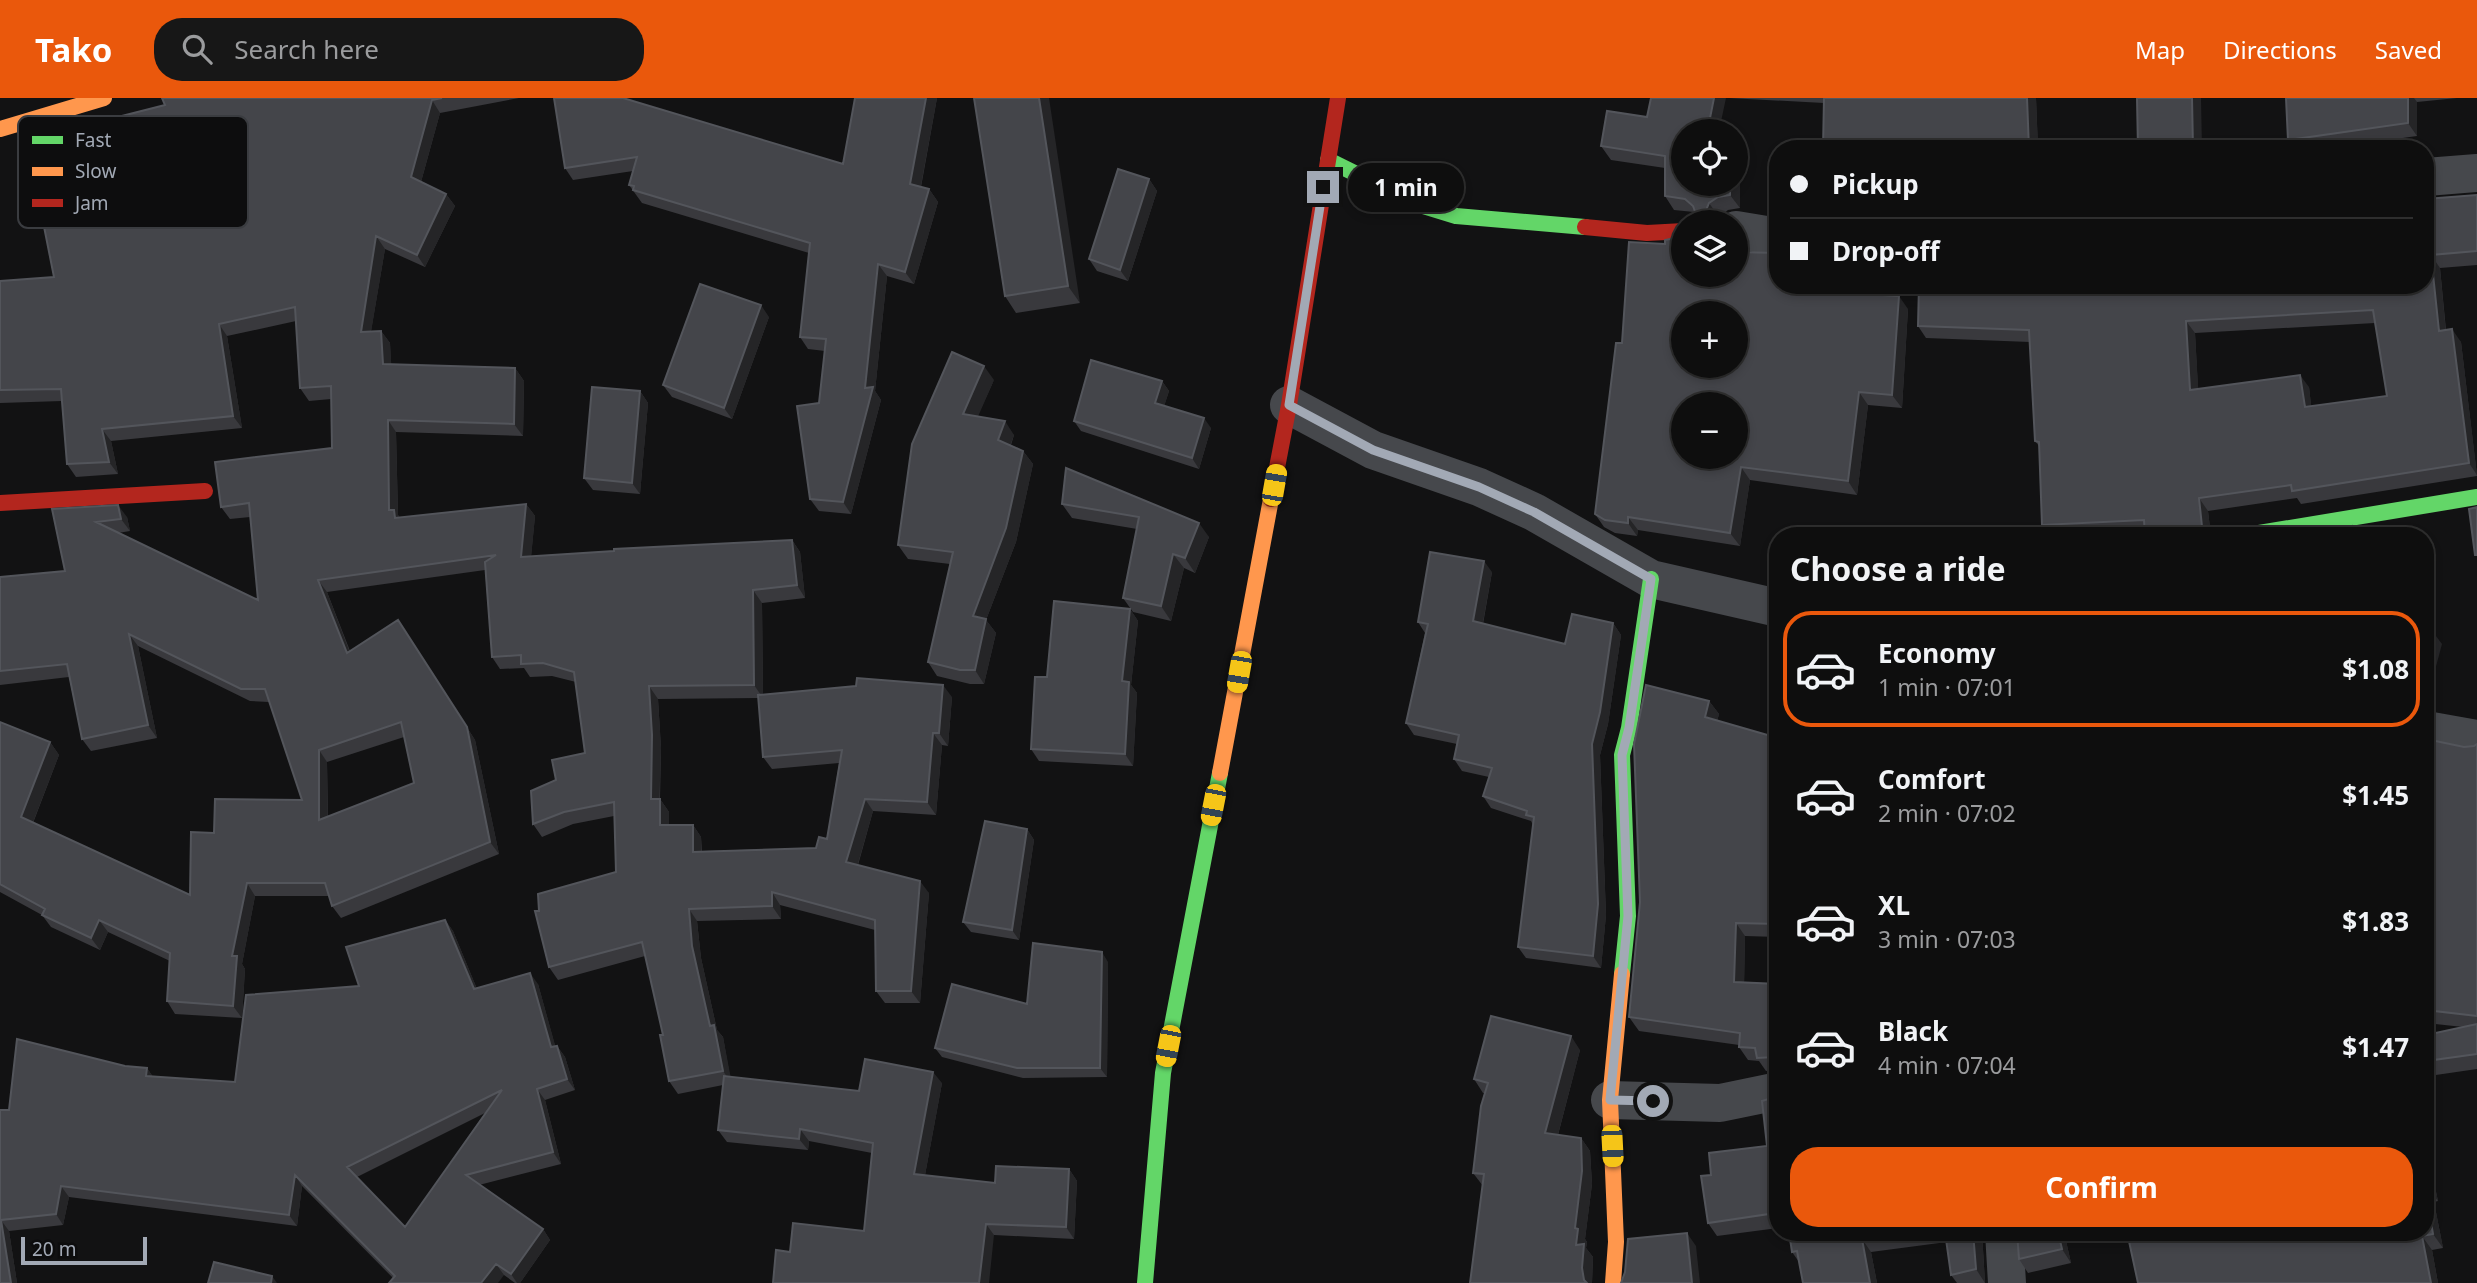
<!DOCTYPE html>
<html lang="en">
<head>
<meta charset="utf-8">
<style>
	body { margin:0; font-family:"Noto Sans",sans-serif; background:#171717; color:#f1f3f6; height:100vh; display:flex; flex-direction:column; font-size:26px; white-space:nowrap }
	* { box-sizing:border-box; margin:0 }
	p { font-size:23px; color:#9b9c9e }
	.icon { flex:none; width:38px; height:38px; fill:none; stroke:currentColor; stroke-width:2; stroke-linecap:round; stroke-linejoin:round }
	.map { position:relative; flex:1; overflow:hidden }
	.side { position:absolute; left:1769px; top:429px; width:665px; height:714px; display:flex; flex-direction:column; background:#0e0e0e; border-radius:28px; box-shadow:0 4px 10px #0003,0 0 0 2px #2e2e2e }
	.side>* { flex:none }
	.top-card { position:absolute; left:1769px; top:42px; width:665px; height:154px; border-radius:28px; box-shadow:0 4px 10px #0003,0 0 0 2px #2e2e2e; display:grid; align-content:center; height:154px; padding:0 21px; background:#0e0e0e }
	.fabs { position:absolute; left:1671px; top:21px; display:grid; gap:14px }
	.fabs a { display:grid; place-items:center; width:77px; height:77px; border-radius:50%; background:#0e0e0e; box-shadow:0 4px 10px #0003,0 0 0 2px #2e2e2e; font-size:35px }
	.scale { position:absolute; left:21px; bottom:18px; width:126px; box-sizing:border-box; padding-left:7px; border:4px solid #a2a9b5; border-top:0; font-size:19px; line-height:24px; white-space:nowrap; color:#a2a9b5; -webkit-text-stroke:5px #0d0d0e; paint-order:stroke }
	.end { position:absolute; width:32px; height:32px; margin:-16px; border:9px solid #a2a9b5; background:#111; box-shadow:0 0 0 4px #111 }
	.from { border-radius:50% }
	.bubble { position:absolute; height:49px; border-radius:24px; background:#0e0e0e; box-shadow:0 4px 10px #0003,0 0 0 2px #2e2e2e; font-size:23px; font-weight:700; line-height:49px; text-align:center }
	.car { position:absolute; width:21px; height:42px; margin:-21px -10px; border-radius:9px; box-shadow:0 0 5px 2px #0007; background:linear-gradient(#f5c518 24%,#345 0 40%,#f5c518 0 76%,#345 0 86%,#f5c518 0) }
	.top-card b { display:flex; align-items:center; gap:24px; height:66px; font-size:26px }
	.top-card b+b { border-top:2px solid #2e2e2e }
	.top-card i { width:18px; height:18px; background:#f1f3f6 }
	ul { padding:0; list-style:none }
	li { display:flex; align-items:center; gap:21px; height:116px; margin:0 14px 10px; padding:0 7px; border:4px solid transparent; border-radius:28px }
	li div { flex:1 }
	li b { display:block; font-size:26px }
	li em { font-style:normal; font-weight:700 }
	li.on { border-color:#ea580c }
	li>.icon { width:63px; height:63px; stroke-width:1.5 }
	h2 { padding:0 21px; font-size:32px; line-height:84px }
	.cta { display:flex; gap:14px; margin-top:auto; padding:14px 21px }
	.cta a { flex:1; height:80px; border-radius:28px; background:#ea580c; color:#fff; font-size:28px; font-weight:700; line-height:80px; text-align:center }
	header { display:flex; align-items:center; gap:42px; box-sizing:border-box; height:98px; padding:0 35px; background:#ea580c; color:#fff }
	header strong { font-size:33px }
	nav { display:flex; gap:38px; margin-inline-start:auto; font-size:24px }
	.search { width:490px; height:63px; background:#171717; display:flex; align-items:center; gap:18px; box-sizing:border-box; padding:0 24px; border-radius:28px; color:#9b9c9e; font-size:26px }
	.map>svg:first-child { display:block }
</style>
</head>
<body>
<header>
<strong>Tako</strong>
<div class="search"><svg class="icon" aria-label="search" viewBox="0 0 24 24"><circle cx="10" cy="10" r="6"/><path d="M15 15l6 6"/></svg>Search here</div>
<nav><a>Map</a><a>Directions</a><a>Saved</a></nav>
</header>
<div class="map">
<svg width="2477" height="1185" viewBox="0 0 2477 1185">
	<rect width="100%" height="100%" fill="#121213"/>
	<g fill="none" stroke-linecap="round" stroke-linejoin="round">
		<path stroke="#46484c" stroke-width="38" d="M2426 79 2477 75
			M1736 132 1778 139
			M1289 307 1373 352 1479 389 1534 414 1651 481 1778 510
			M2426 632 2477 641
			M1610 1002 1720 1005 1778 993
			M2004 1134 2007 1185"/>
		<path stroke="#63d668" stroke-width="16" d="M1328 62 1417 106 1456 118 1585 129
			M2241 438 2477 399
			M1622 876 1628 818 1622 657 1629 630 1651 481
			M1145 1185 1163 975 1220 675"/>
		<path stroke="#ff974d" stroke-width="16" d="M0 31 104 0
			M1220 675 1271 401
			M1613 1185 1616 1144 1610 1002 1622 876"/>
		<path stroke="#b3261e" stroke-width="16" d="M1585 129 1647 135 1684 133
			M1271 401 1289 307 1338 0
			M0 405 205 393"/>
	</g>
	<path fill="#39393d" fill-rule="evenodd" d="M162 0H519L440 15 421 84 446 96 455 108 425 169 385 151 371 233H381L390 245 391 267 515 270 524 283 523 338 396 334 398 417 400 420 526 406 535 418 531 458 792 442 800 454 805 500 762 505 763 596 952 599 948 648 942 647 936 717 873 713 858 767 929 795 920 905H885L876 893 875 832 780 807 781 821 697 823 701 860 717 932 723 939 730 979 859 993 942 985 925 1077 995 1085 1069 1071 1077 1083 1074 1141 994 1137 790 1154 864 1133 872 1055 809 1043 808 1052 727 1044 718 1032 723 987 678 996 669 983 663 937 645 858 558 882 549 869 539 813 616 774 614 718 573 726 542 739 533 726 556 682 585 655 576 584 552 578 530 579 524 570 500 571 492 559 485 472 327 494 350 553 398 522 406 534 475 642 499 756 341 820 332 808 329 798H255L242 866 245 871 242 920 175 916 167 903 170 863 108 834 100 852 51 829 42 817 0 794V624L50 644 59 657 33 725 190 797 214 735 302 702 269 604 250 603 138 548 157 640 91 653 82 641 69 579 0 587V479L65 473 52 411 127 419 130 433 118 435 258 502 250 419 230 421 221 409 332 350 331 301 309 303 300 290 296 223 227 238 242 330 111 343 118 376 76 379 67 366 62 303 0 305V183L54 179 113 47 165 7ZM759 600 763 659 772 671 839 665 827 741 816 750 702 753 701 739 693 727H669V714L660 701 661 650 658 601ZM404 639 414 685 328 719 327 664Z
		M855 0H937L921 89 929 91 938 104 914 186 887 178 875 293 881 302 851 416 819 413 810 401 825 253 808 251 800 239 809 155 642 105 629 87 633 73 573 82 565 70 626 1 843 66Z
		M974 0 1080 205 1016 215 1005 198Z
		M1729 0H2036L2038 51 1824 5Z
		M2286 0H2457L2417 4V38L2324 51H2294L2288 42Z
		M1647 19 1684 86 1740 84V110L1728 112 1719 119H1697L1694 114 1674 112 1665 98V70L1611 62 1601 48Z
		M1149 81 1157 93 1128 183 1097 173 1089 161Z
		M2477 97V167L2440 170 2446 232 2461 244 2477 378 2301 406 2297 400 2208 413 2211 438H2145V435L2098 438H2049L2042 427 2039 348 2035 343 2030 244 1926 240 1918 228 2426 187V101ZM2375 225 2387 298 2311 308 2309 289 2198 291 2195 235Z
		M1665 146 1736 177V150L1739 154 1789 191 1908 211 1902 310 1868 307 1857 397 1750 382 1740 448 1638 432 1637 438 1615 435 1604 429 1595 416 1622 245Z
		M769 219 732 321 672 299 663 287Z
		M994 282 977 319 1014 337 1011 347 1023 353 1033 366 1016 444 986 522 996 535 984 586H970L937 578 928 564 950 466 908 461 898 447Z
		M1162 283 1169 293 1164 308 1211 330 1199 371 1081 333 1074 323Z
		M640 293 648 305 640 396 593 392 584 380Z
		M1066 370 1209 439 1195 475 1184 470 1171 523 1133 514 1123 500 1137 431 1072 420 1062 406Z
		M1492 474 1483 526 1565 546 1613 525 1621 537 1608 626 1600 657 1606 817 1601 870 1526 860 1518 849 1533 727 1531 723 1491 710 1483 698 1489 679 1462 673 1454 661 1457 646 1414 637 1406 625 1425 535 1418 524Z
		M1130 511 1138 523 1131 587 1137 595 1133 668 1039 663 1031 651 1047 579Z
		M1709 603 1719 616 1717 623 1778 640V839L1745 838 1744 884 1778 886V972L1766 973 1759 963 1748 962 1739 949V947L1639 933 1629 919Z
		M2426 641 2464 649 2474 648 2477 646V971L2429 978 2426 972V937L2463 929 2426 925Z
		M1027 731 1034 742 1019 842 971 834 963 824Z
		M445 822 453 833 477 891 538 886 555 948H557L565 959 575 992 545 1002 561 1066 479 1087 543 1131 550 1142 520 1185H515L504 1177 393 1180 302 1088 297 1128 69 1099 63 1127 9 1133 17 1185H0V1012H9L125 968 147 970 153 979 235 984ZM485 1015 405 1129 357 1079Z
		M1108 864 1107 979 1023 980 942 959 935 950 1027 906Z
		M1580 952 1558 1037 1581 1040 1590 1053 1592 1086 1585 1141 1587 1144 1586 1150 1593 1159 1592 1185H1470L1483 1088 1473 1075 1485 995H1483L1474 981Z
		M1778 998V1130L1717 1138 1708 1125 1711 1077 1767 1048Z
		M2426 1048 2438 1103 2434 1104 2443 1150 2432 1152 2438 1185H2138L2426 1134Z
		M1789 1134H1982L1985 1185H1957L1951 1177 1947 1144 1871 1154 1877 1185H1803L1799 1164 1792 1154Z
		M2064 1134 2071 1165 2028 1175 2019 1161Z"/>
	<path fill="#252527" d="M926 0H937L919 98 910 86Z
		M1039 0H1049L1080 205 1068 188Z
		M1714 0H1726L1719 33H1710V20Z
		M2027 0H2036L2038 51H2029Z
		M2192 0H2201L2202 51H2193Z
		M2408 0H2414L2417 4V38L2408 25Z
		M432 2 440 15 419 91 411 79Z
		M1736 79 1740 84V110L1730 97V86H1736Z
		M1149 81 1157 93 1128 183 1120 172Z
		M929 91 938 104 914 186 905 174Z
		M446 96 455 108 425 169 417 157Z
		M1709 105 1719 119 1716 124H1706L1705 115Z
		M376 138 385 151 369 246 361 234Z
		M2431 157 2440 170 2447 246 2439 233Z
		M878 166 887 178 875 293 881 302 851 416 843 404 865 290Z
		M1780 187H1789V204L1779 191Z
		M1899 198 1908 211 1902 310 1892 297Z
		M761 207 769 219 732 321 724 310Z
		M2186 223 2195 235 2199 304 2190 292Z
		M219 226 227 238 242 330 233 318Z
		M2452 231 2461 244 2477 377 2469 365Z
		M381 233 390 245 392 279 383 266Z
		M984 268 994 282 973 330 963 316Z
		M515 270 524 283 523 338 514 326Z
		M2300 277 2309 289 2313 322 2305 309Z
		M1162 283 1169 293 1162 315 1155 305Z
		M640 293 648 305 640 396 632 385Z
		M1859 294 1868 307 1857 397 1848 383Z
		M1204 320 1211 330 1199 371 1192 360Z
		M388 322 396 334 398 417 403 424 404 433 389 412Z
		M1005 323 1014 337 1007 356 998 342Z
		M102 331 111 343 118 376 109 364Z
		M1023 353 1033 366 1016 444 986 522 996 535 984 586 975 572 973 518Z
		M1741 369 1750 382 1740 448 1730 435Z
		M2199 400 2208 413 2211 438H2203Z
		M526 406 535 418 530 471 521 459Z
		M118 407 127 419 130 433 121 421Z
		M1628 419 1638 432 1637 438 1628 425Z
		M1199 425 1209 439 1195 475 1185 460Z
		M2352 428 2359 438H2353Z
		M792 442 800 454 805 500 797 487Z
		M1173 456 1184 470 1171 523 1161 508Z
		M1484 463 1492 474 1481 535 1473 523Z
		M318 482 327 494 355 568 347 555Z
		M753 492 762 505 763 600 754 587Z
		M1130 511 1138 523 1131 587 1137 595 1133 668 1125 656 1122 583Z
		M398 522 475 642 499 756 490 744Z
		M1613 525 1621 537 1608 626 1600 657 1606 817 1601 870 1593 858 1592 646Z
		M2433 534 2442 546 2427 602 2426 599V563Z
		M129 536 138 548 157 640 148 627Z
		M943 587 952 599 948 648 939 635Z
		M649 588 658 601 661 650 659 714 651 701Z
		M1709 603 1719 616 1715 633 1705 619Z
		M933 635 942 647 936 717 927 704Z
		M50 644 59 657 30 732 21 719Z
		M319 652 327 664 328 735 319 722Z
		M660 701 669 714V740L660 727Z
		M865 701 873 713 855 776 846 764Z
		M693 727 701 739 702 766 693 754Z
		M1027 731 1034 742 1019 842 1012 832Z
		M920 783 929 795 920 905 911 893Z
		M247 785 255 798 242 866 245 871 242 920 233 908 232 858Z
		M772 794 780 807 781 821 772 808Z
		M689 811 697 823 701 860 717 932 723 939 732 986 723 973 710 928 692 848Z
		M99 822 108 834 100 852 91 840Z
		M445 822 453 833 482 903 474 891Z
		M1736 825 1745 838 1744 898 1734 884Z
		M1102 854 1108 864 1107 979 1100 970Z
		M530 875 538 886 559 961 551 949Z
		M1571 938 1580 952 1555 1048 1545 1035Z
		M557 948 565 959 575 992 567 981Z
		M147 970 155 982 146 978Z
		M933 974 942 985 923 1088 914 1076Z
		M537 991 545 1002 561 1066 553 1054Z
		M800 1031 809 1043 808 1052 799 1041Z
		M1581 1040 1590 1053 1592 1086 1585 1141 1587 1144 1586 1150 1593 1159 1592 1185H1587L1584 1182 1576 1147 1575 1130Z
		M2426 1048 2438 1103 2428 1090 2426 1077Z
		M1069 1071 1077 1083 1074 1141 1066 1129Z
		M295 1077 302 1088 297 1128 289 1117Z
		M61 1088 69 1099 63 1127 56 1116Z
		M2426 1092 2434 1104 2443 1150 2433 1136Z
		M1 1122 9 1133 17 1185H11Z
		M986 1126 994 1137 989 1185H979Z
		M543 1131 550 1142 520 1185H517L511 1176Z
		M1973 1134H1982L1985 1185 1976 1171Z
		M2058 1134H2064L2071 1165 2062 1151Z
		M1687 1135 1696 1148 1700 1185H1692Z
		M2422 1138 2432 1152 2438 1185H2431Z
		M1862 1141 1871 1154 1877 1185H1870Z
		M496 1166 504 1177 498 1185H481Z
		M272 1178 277 1185H271Z"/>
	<path fill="#44454a" stroke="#53555b" stroke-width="2" fill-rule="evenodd" d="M162 0H442L432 2 411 79 446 96 417 157 376 138 361 234 381 233 383 266 515 270 514 326 388 322 389 412H394L395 420 526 406 521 459 614 453V451L792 442 797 487 753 492 754 587 649 588 652 637 651 701H660V727H693V754L816 750 819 739 827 741 842 652 763 659 758 597 856 588 857 580 943 587 939 635H933L927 704 865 701 846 764 920 783 911 893H876L875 822 772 794V808L689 811 692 848 710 928 714 927 723 973 669 983 660 937H663L642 844 549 869 535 813H539L538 796 616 774 614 704 564 714 533 726 531 693 556 682 552 662 585 655 574 574 543 565 521 566V557L492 559 485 464 496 457 318 482 347 555 398 522 467 629 490 744 332 808 325 785H247L232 858H237L233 908 167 903 170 855 99 822 91 840 42 817 45 811 0 786V624L50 644 21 719 190 797 191 734 214 735 215 701 302 702 265 591H241L129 536 148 627 82 641 67 566 0 573V479L65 473 52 411 118 407 121 421 96 424 258 502 249 405 221 409 215 364 332 350 331 288 300 290 295 209 219 226 233 318 102 331 109 364 67 366 61 291 0 292V183L54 179 31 63 113 47 106 22 165 7ZM401 624 414 685 319 722V652Z
		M554 0H623L843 66 855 0H926L910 86 929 91 905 174 878 166 865 290 873 289 843 404 810 401 797 308 819 305 826 241 800 239 810 145 633 92 634 88 629 87 637 59 565 70Z
		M974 0H1039L1068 188 1005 198Z
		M1651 0H1714L1710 20V33H1684V86H1730V97L1718 99 1709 105 1705 115 1706 124H1695L1697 119 1693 108 1685 101 1665 98V58L1601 48 1607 13 1647 19Z
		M1824 0H2027L2029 51H1823Z
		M2137 0H2192L2193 51H2138Z
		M2286 0H2408V25L2288 42Z
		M1118 71 1149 81 1120 172 1089 161Z
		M2477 97V153L2431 157 2439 233 2452 231 2469 365 2292 393 2291 387 2199 400 2203 438H2145L2144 422 2042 427 2039 344 2035 343 2029 232 1918 228 1919 187H2426V101ZM2373 212 2387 298 2305 309 2300 277 2190 292 2186 223Z
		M1684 138V177H1736V154L1778 155V187H1780L1779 191 1899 198 1892 297 1859 294 1848 383 1741 369 1730 435 1628 419V425L1605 422 1595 416 1616 245H1622L1629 144 1665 146V142ZM1684 215H1736V268H1684ZM1684 306H1736V359H1684Z
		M700 186 761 207 724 310 663 287Z
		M952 254 984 268 963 316 1005 323 998 342 1023 353 1006 430 973 518 986 521 975 572H960L928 564 953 454 898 447 912 346Z
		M1091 262 1162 283 1155 305 1204 320 1192 360 1074 323Z
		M592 289 640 293 632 385 584 380Z
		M1066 370 1199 425 1185 460 1173 456 1161 508 1123 500 1139 419 1062 406Z
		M2477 409V457H2475L2469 411Z
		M2352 428 2353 438H2299V437Z
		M1430 454 1484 463 1473 523 1565 546 1572 516 1613 525 1600 614 1592 646 1598 806 1593 858 1518 849 1534 719 1526 717 1527 713 1483 698 1492 670 1454 661 1459 637 1406 625 1428 526 1418 524Z
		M1054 503 1130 511 1122 583 1129 584 1125 656 1031 651 1035 579H1047Z
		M2426 532 2433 534 2426 563Z
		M1646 587 1709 603 1705 619 1778 640V826L1736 825 1734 884 1778 886V961L1775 959 1757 960 1755 950 1739 949 1740 935 1629 919 1640 804 1634 646Z
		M2426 641 2464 649 2474 648 2477 646V918L2426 912Z
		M985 723 1027 731 1012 832 963 824Z
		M445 822 474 891 530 875 551 949 557 948 567 981 537 991 553 1054 466 1077 543 1131 511 1176 496 1166 481 1185H389L395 1178 295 1077 289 1117 61 1088 56 1116 1 1122 11 1185H0V1012H9L17 941 125 968 147 970 146 978 235 984 246 897 359 888 346 849ZM502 992 405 1129 347 1069Z
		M1033 845 1102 854 1100 970H1017L935 950 952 886 1027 906Z
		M1491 918 1571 938 1545 1035 1581 1040 1582 1073 1575 1130 1578 1131 1576 1147 1584 1146 1582 1170 1584 1182 1587 1185H1470L1484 1076 1473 1075 1481 1008 1488 985 1474 981Z
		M2477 926V956L2426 963V937Z
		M865 961 933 974 914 1076 995 1085 996 1068 1069 1071 1066 1129 986 1126 979 1185H773L776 1152 790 1154 793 1125 864 1133 873 1045 800 1031 799 1041 718 1032 724 978 859 993Z
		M1778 998V1118H1776V1115L1708 1125 1701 1078 1711 1077 1709 1055 1767 1048 1762 1003Z
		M2426 1077 2428 1090 2426 1091Z
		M2426 1096 2433 1136 2422 1138 2431 1185H2138L2127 1134H2426Z
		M1789 1134H1914L1862 1141 1870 1185H1803L1797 1153 1792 1154Z
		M1945 1134H1973L1976 1171 1951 1177Z
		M2017 1134H2058L2062 1151 2019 1161Z
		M1687 1135 1692 1185H1621L1625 1174 1628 1141Z
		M214 1164 272 1178 271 1185H208Z"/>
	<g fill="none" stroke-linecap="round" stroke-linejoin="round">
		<path stroke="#a2a9b5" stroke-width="9" d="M1323 89 1289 307 1373 352 1479 389 1534 414 1651 481 1629 630 1622 657 1628 818 1610 1002 1653 1003"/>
	</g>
	<rect x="18" y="18" width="230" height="112" rx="10" fill="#0d0d0e" stroke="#3a3c40" stroke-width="2"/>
	<rect x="32" y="38" width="31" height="8" fill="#63d668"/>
	<rect x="32" y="69" width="31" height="9" fill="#ff974d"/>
	<rect x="32" y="101" width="31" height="8" fill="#b3261e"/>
	<g font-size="19" fill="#a2a9b5">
		<text x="75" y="49">Fast</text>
		<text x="75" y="80">Slow</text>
		<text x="75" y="112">Jam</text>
	</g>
</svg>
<div class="fabs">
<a><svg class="icon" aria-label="locate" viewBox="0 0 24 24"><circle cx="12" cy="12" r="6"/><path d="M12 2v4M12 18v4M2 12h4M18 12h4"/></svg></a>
<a><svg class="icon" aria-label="layers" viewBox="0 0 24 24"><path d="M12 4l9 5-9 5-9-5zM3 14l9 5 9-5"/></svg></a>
<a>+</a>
<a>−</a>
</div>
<div class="scale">20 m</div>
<i class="end from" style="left:1653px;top:1003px"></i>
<i class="end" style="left:1323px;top:89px"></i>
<div class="bubble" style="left:1348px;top:65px;width:116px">1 min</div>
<i class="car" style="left:1274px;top:387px;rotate:10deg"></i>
<i class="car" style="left:1239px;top:574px;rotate:190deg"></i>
<i class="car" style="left:1213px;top:707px;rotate:191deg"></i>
<i class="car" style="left:1168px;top:948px;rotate:191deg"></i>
<i class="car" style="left:1612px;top:1048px;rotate:177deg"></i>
<div class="top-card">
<b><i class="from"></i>Pickup</b>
<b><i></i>Drop-off</b>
</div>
<section class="side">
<h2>Choose a ride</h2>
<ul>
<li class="on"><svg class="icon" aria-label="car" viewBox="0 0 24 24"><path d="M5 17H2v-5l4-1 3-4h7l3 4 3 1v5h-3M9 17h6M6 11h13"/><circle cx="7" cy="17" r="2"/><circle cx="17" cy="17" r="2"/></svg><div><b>Economy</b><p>1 min · 07:01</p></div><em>$1.08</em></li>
<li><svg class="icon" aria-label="car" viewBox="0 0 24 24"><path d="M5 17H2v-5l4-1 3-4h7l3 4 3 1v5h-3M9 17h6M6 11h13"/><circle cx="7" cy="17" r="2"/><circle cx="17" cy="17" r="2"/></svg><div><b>Comfort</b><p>2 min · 07:02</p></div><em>$1.45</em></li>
<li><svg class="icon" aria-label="car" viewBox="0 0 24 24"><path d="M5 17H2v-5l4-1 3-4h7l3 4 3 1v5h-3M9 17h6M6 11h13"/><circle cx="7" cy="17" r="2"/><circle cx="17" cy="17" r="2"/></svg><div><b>XL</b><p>3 min · 07:03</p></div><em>$1.83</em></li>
<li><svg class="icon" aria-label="car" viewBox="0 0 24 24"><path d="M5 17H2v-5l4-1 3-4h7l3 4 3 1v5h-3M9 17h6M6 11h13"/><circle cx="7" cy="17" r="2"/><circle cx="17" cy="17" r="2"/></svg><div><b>Black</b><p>4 min · 07:04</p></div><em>$1.47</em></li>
</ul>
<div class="cta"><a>Confirm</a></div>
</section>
</div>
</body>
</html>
